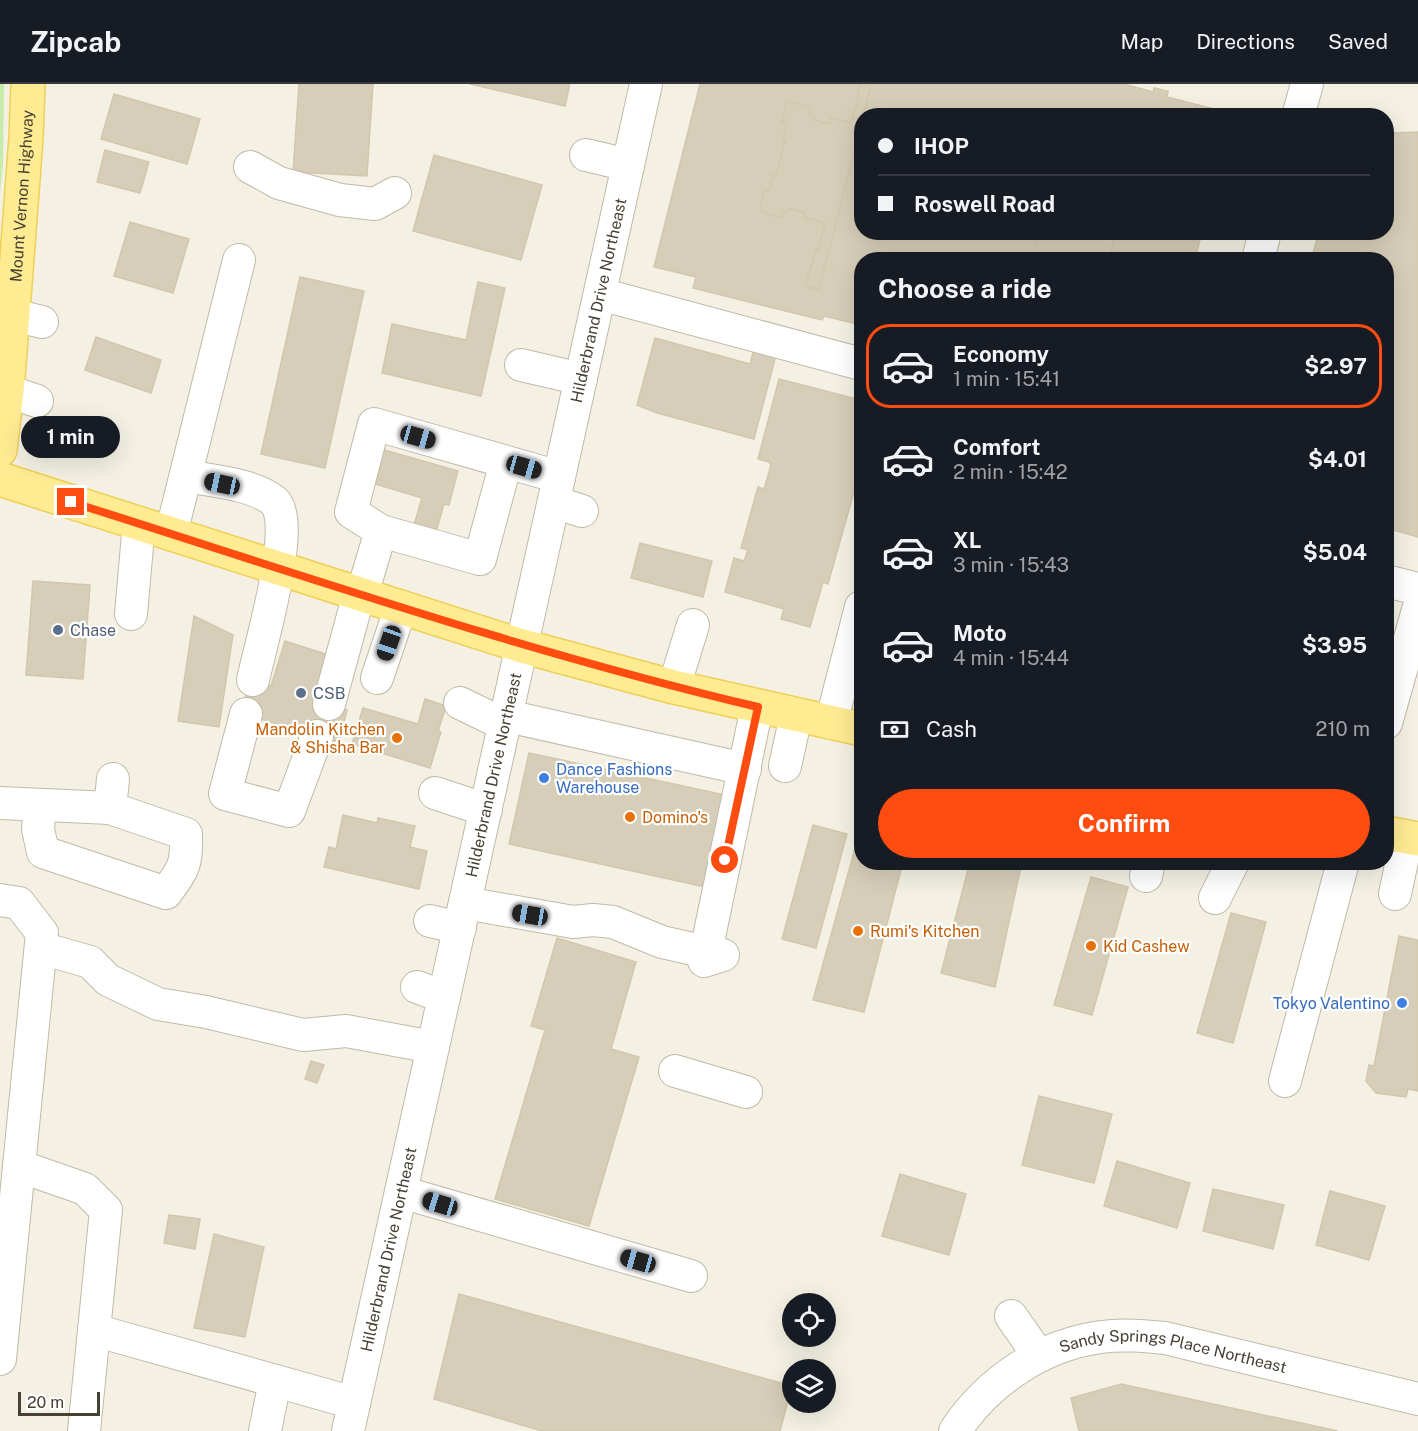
<!DOCTYPE html>
<html lang="en">
<head>
<meta charset="utf-8">
<style>
	body { margin:0; font-family:"Public Sans",sans-serif; background:#242831; color:#f1f3f6; height:100vh; display:flex; flex-direction:column; font-size:22px; white-space:nowrap }
	* { box-sizing:border-box; margin:0 }
	p { font-size:20px; color:#9ea1a6 }
	.icon { flex:none; width:33px; height:33px; fill:none; stroke:currentColor; stroke-width:2; stroke-linecap:round; stroke-linejoin:round }
	.map { position:relative; flex:1; overflow:hidden }
	.sheet { position:absolute; left:854px; top:168px; width:540px; height:618px; display:flex; flex-direction:column; background:#171b24; border-radius:24px; box-shadow:0 6px 24px #0002 }
	.sheet>* { flex:none }
	.guide { position:absolute; left:854px; top:24px; width:540px; height:132px; border-radius:24px; box-shadow:0 6px 24px #0002; display:grid; align-content:center; height:132px; padding:0 24px; background:#171b24 }
	.controls { position:absolute; left:782px; top:1209px; display:grid; gap:12px }
	.controls a { display:grid; place-items:center; width:54px; height:54px; border-radius:50%; background:#171b24; box-shadow:0 6px 24px #0002; font-size:30px }
	.scale { position:absolute; left:18px; bottom:15px; width:82px; box-sizing:border-box; padding-left:6px; border:3px solid #464133; border-top:0; font-size:16px; line-height:21px; white-space:nowrap; color:#464133; -webkit-text-stroke:4px #fff; paint-order:stroke }
	.end { position:absolute; width:27px; height:27px; margin:-14px; border:8px solid #ff4c10; background:#fff; box-shadow:0 0 0 3px #fff }
	.from { border-radius:50% }
	.bubble { position:absolute; height:42px; border-radius:21px; background:#171b24; box-shadow:0 6px 24px #0002; font-size:20px; font-weight:700; line-height:42px; text-align:center }
	.car { position:absolute; width:18px; height:36px; margin:-18px -9px; border-radius:8px; box-shadow:0 0 4px 2px #0007; background:linear-gradient(#222 24%,#8ab4d8 0 40%,#222 0 76%,#8ab4d8 0 86%,#222 0) }
	.guide b { display:flex; align-items:center; gap:21px; height:57px; font-size:22px }
	.guide b+b { border-top:2px solid #363941 }
	.guide i { width:15px; height:15px; background:#f1f3f6 }
	ul { padding:0; list-style:none }
	li { display:flex; align-items:center; gap:18px; height:84px; margin:0 12px 9px; padding:0 12px; border:3px solid transparent; border-radius:24px }
	li div { flex:1 }
	li b { display:block; font-size:22px }
	li em { font-style:normal; font-weight:700 }
	li.active { border-color:#ff4c10 }
	li>.icon { width:54px; height:54px; stroke-width:1.5 }
	h2 { padding:0 24px; font-size:27px; line-height:72px }
	.pay { display:flex; align-items:center; gap:15px; height:66px; padding:0 24px; font-size:22px }
	.pay p { margin-inline-start:auto }
	.primary-button { display:flex; gap:12px; margin-top:auto; padding:12px 24px }
	.primary-button a { flex:1; height:69px; border-radius:36px; background:#ff4c10; color:#fff; font-size:24px; font-weight:700; line-height:69px; text-align:center }
	header { display:flex; align-items:center; gap:36px; box-sizing:border-box; height:84px; padding:0 30px; background:#171b24; border-bottom:2px solid #363941 }
	header strong { font-size:28px }
	nav { display:flex; gap:33px; margin-inline-start:auto; font-size:21px }
	.map>svg:first-child { display:block }
</style>
</head>
<body>
<header>
<strong>Zipcab</strong>
<nav><a>Map</a><a>Directions</a><a>Saved</a></nav>
</header>
<div class="map">
<svg width="1418" height="1347" viewBox="0 0 1418 1347">
	<rect width="100%" height="100%" fill="#f4f1e4"/>
	<path fill="#c7eca9" d="M0 0H4L3 81 0 109Z"/>
	<path fill="#d6ceb8" stroke="#d2c7ab" stroke-width="1.5" d="M299 0H373L367 92 293 88Z
		M470 0H570L565 22Z
		M700 0H1124L1153 8 1154 4 1168 7 1167 13 1233 30 1232 32H861V148H1202L1195 176H861V241L824 232 822 236 693 204 696 193 654 183Z
		M861 0 871 2 863 32H861V41L819 205 805 203 816 166 818 167 825 139 804 133 805 129 790 124 789 128 783 127 781 134 762 128 760 123 764 106 769 107 773 91 776 93 785 57 782 56 787 40 782 39 786 20 789 18 811 23 809 30 815 32 814 36 830 40 831 34 851 39 859 12H857Z
		M114 10 200 35 187 80 101 55Z
		M1386 47 1392 49 1418 48V453L1386 444V176H1311L1319 148H1386Z
		M105 66 149 78 140 109 97 98Z
		M434 71 542 101 521 176 413 147Z
		M130 138 189 155 173 209 114 192Z
		M1040 148H1115L1111 167 1119 169 1117 176H1029L1031 166 1035 165Z
		M300 193 364 207 325 384 261 370Z
		M478 198 505 204 481 312 382 289 392 240 466 256Z
		M96 253 161 276 151 309 85 286Z
		M655 254 750 280 754 265 776 271 754 355 657 329 637 321Z
		M779 295 861 316V390H859L828 500 823 498 810 543 781 535 784 525 725 508 734 474 744 477 748 466 741 464 758 403 764 405 771 381 769 378 758 375Z
		M381 365 458 387 449 421 444 420 436 448 414 441 422 414 372 399Z
		M640 459 712 477 703 513 631 494Z
		M33 497 90 501 83 595 26 591Z
		M194 532 233 551 219 643 178 637Z
		M285 557 338 574 324 619 347 626 339 659 241 629 250 596 271 602Z
		M425 615 446 622 438 648H441L430 684 352 660 363 624 418 640Z
		M529 669 730 712 710 804 509 760Z
		M343 731 377 739 378 734 415 742 410 763 427 767 419 805 324 783 329 763 336 765Z
		M813 741 847 750 816 864 782 855Z
		M859 750H861V778H903L864 928 813 916Z
		M970 778H1022L995 903 941 889Z
		M1091 793 1128 803 1092 931 1054 921Z
		M1231 829 1266 838 1233 959 1197 949Z
		M1399 852 1418 856V1007L1408 1005 1406 1013 1376 1009 1366 997 1369 981 1374 982Z
		M557 854 636 878 611 965 639 973 589 1142 495 1115 545 946 531 942Z
		M311 977 324 981 317 999 305 995Z
		M1039 1012 1112 1030 1094 1099 1022 1081Z
		M1117 1077 1190 1099 1177 1144 1104 1122Z
		M900 1090 966 1110 949 1171 882 1152Z
		M1213 1105 1284 1121 1273 1165 1203 1147Z
		M1330 1107 1385 1122 1369 1176 1316 1161Z
		M169 1131 200 1135 195 1165 164 1159Z
		M214 1150 264 1163 245 1253 194 1244Z
		M459 1210 792 1302 780 1347H542L434 1315Z
		M1121 1300 1338 1347H1079L1071 1314Z"/>
	<g fill="none" stroke-linecap="round" stroke-linejoin="round">
		<defs>
			<g id="minor">
				<path d="M1298 32 1307 0"/>
				<path d="M586 71 628 81"/>
				<path d="M250 83 279 99 340 116 375 120 395 109"/>
				<path d="M1258 176 1265 148"/>
				<path d="M600 210 861 280"/>
				<path d="M13 231 42 238"/>
				<path d="M521 281 581 295"/>
				<path d="M7 307 37 317"/>
				<path d="M506 378 480 475 381 447 351 428 374 340 559 393"/>
				<path d="M186 392C213 397 253 400 274 417 298 437 259 566 253 596"/>
				<path d="M554 418 582 427"/>
				<path d="M171 450 239 176"/>
				<path d="M1386 497 1418 505"/>
				<path d="M362 510 381 447"/>
				<path d="M131 530 139 439"/>
				<path d="M377 594 401 523"/>
				<path d="M674 603 693 541"/>
				<path d="M460 619 505 641"/>
				<path d="M329 620 359 510"/>
				<path d="M246 630 225 710 289 727 317 652"/>
				<path d="M507 632 745 685"/>
				<path d="M831 639 861 523"/>
				<path d="M1386 639 1418 526"/>
				<path d="M785 682 796 632"/>
				<path d="M435 709 486 726"/>
				<path d="M0 719 110 724 113 695"/>
				<path d="M40 721 38 745 43 768 166 809C184 784 187 781 186 750L110 724"/>
				<path d="M1146 792 1149 778"/>
				<path d="M1395 810 1407 753"/>
				<path d="M1215 814 1233 778"/>
				<path d="M0 816 19 819 42 849 0 1275"/>
				<path d="M465 819 573 838 593 836 613 838 662 858 706 868"/>
				<path d="M430 837 460 844"/>
				<path d="M41 864 90 878 108 896 158 920 206 928 303 951 346 947 433 963"/>
				<path d="M723 871 704 877 757 623"/>
				<path d="M417 903 444 913"/>
				<path d="M675 987 746 1008"/>
				<path d="M1285 997 1343 778"/>
				<path d="M19 1082 85 1105 106 1126 84 1347"/>
				<path d="M401 1108 691 1192"/>
				<path d="M1011 1232 1039 1272"/>
				<path d="M94 1246 354 1319"/>
				<path d="M265 1347 275 1297"/>
				<path id="s1" d="M348 1347 646 0"/>
				<path id="s2" d="M955 1347C988 1297 1042 1261 1101 1253 1123 1250 1144 1252 1165 1254L1418 1315"/>
			</g>
			<g id="major">
				<path id="s3" d="M0 366 7 307 26 54 28 0"/>
				<path d="M0 395 522 562 674 603 861 645"/>
				<path d="M1386 749 1418 755"/>
			</g>
		</defs>
		<use href="#minor" stroke="#c0baa6" stroke-width="34"/>
		<use href="#major" stroke="#eed058" stroke-width="36"/>
		<use href="#minor" stroke="#fff" stroke-width="32"/>
		<use href="#major" stroke="#ffeb92" stroke-width="33"/>
	</g>
	<g fill="none" stroke-linecap="round" stroke-linejoin="round">
		<path stroke="#ff4c10" stroke-width="8" d="M71 418C299 490 525 568 758 623L725 776"/>
	</g>
	<g fill="#5c6f8a" stroke="#fff" stroke-width="2">
		<circle cx="58" cy="546" r="6"/>
		<circle cx="301" cy="609" r="6"/>
	</g>
	<g fill="#e8710a" stroke="#fff" stroke-width="2">
		<circle cx="397" cy="654" r="6"/>
		<circle cx="630" cy="733" r="6"/>
		<circle cx="858" cy="847" r="6"/>
		<circle cx="1091" cy="862" r="6"/>
	</g>
	<g fill="#3f7fe0" stroke="#fff" stroke-width="2">
		<circle cx="544" cy="694" r="6"/>
		<circle cx="1402" cy="919" r="6"/>
	</g>
	<g text-anchor="middle" stroke-width="4.5" stroke-linejoin="round" paint-order="stroke">
		<g font-size="16" fill="#464133" stroke="#fff">
			<text dy="6" stroke="none"><textPath href="#s3" startOffset="255">Mount Vernon Highway</textPath></text>
			<text dy="6" stroke="none"><textPath href="#s1" startOffset="1158">Hilderbrand Drive Northeast</textPath></text>
			<text dy="6" stroke="none"><textPath href="#s1" startOffset="672">Hilderbrand Drive Northeast</textPath></text>
			<text dy="6" stroke="none"><textPath href="#s1" startOffset="186">Hilderbrand Drive Northeast</textPath></text>
			<text dy="6" stroke="none"><textPath href="#s2" startOffset="252">Sandy Springs Place Northeast</textPath></text>
		</g>
		<g font-size="16" fill="#4e5e75" stroke="#fff" text-anchor="start">
			<text x="70" y="552">Chase</text>
			<text x="313" y="615">CSB</text>
		</g>
		<g font-size="16" fill="#c56008" stroke="#fff" text-anchor="start">
			<text x="385" y="651" text-anchor="end">Mandolin Kitchen<tspan x="385" dy="18">&amp; Shisha Bar</tspan></text>
			<text x="642" y="739">Domino's</text>
			<text x="870" y="853">Rumi's Kitchen</text>
			<text x="1103" y="868">Kid Cashew</text>
		</g>
		<g font-size="16" fill="#366cbe" stroke="#fff" text-anchor="start">
			<text x="556" y="691">Dance Fashions<tspan x="556" dy="18">Warehouse</tspan></text>
			<text x="1390" y="925" text-anchor="end">Tokyo Valentino</text>
		</g>
	</g>
</svg>
<div class="controls">
<a><svg class="icon" aria-label="locate" viewBox="0 0 24 24"><circle cx="12" cy="12" r="6"/><path d="M12 2v4M12 18v4M2 12h4M18 12h4"/></svg></a>
<a><svg class="icon" aria-label="layers" viewBox="0 0 24 24"><path d="M12 4l9 5-9 5-9-5zM3 14l9 5 9-5"/></svg></a>
</div>
<div class="scale">20 m</div>
<i class="end from" style="left:725px;top:776px"></i>
<i class="end" style="left:71px;top:418px"></i>
<div class="bubble" style="left:21px;top:332px;width:99px">1 min</div>
<i class="car" style="left:418px;top:353px;rotate:106deg"></i>
<i class="car" style="left:524px;top:383px;rotate:106deg"></i>
<i class="car" style="left:222px;top:400px;rotate:282deg"></i>
<i class="car" style="left:389px;top:559px;rotate:199deg"></i>
<i class="car" style="left:530px;top:831px;rotate:280deg"></i>
<i class="car" style="left:440px;top:1120px;rotate:287deg"></i>
<i class="car" style="left:638px;top:1177px;rotate:286deg"></i>
<div class="guide">
<b><i class="from"></i>IHOP</b>
<b><i></i>Roswell Road</b>
</div>
<section class="sheet">
<h2>Choose a ride</h2>
<ul>
<li class="active"><svg class="icon" aria-label="car" viewBox="0 0 24 24"><path d="M5 17H2v-5l4-1 3-4h7l3 4 3 1v5h-3M9 17h6M6 11h13"/><circle cx="7" cy="17" r="2"/><circle cx="17" cy="17" r="2"/></svg><div><b>Economy</b><p>1 min · 15:41</p></div><em>$2.97</em></li>
<li><svg class="icon" aria-label="car" viewBox="0 0 24 24"><path d="M5 17H2v-5l4-1 3-4h7l3 4 3 1v5h-3M9 17h6M6 11h13"/><circle cx="7" cy="17" r="2"/><circle cx="17" cy="17" r="2"/></svg><div><b>Comfort</b><p>2 min · 15:42</p></div><em>$4.01</em></li>
<li><svg class="icon" aria-label="car" viewBox="0 0 24 24"><path d="M5 17H2v-5l4-1 3-4h7l3 4 3 1v5h-3M9 17h6M6 11h13"/><circle cx="7" cy="17" r="2"/><circle cx="17" cy="17" r="2"/></svg><div><b>XL</b><p>3 min · 15:43</p></div><em>$5.04</em></li>
<li><svg class="icon" aria-label="car" viewBox="0 0 24 24"><path d="M5 17H2v-5l4-1 3-4h7l3 4 3 1v5h-3M9 17h6M6 11h13"/><circle cx="7" cy="17" r="2"/><circle cx="17" cy="17" r="2"/></svg><div><b>Moto</b><p>4 min · 15:44</p></div><em>$3.95</em></li>
</ul>
<div class="pay"><svg class="icon" aria-label="cash" viewBox="0 0 24 24"><path d="M3 7h18v10H3z"/><circle cx="12" cy="12" r="2"/></svg>Cash<p>210 m</p></div>
<div class="primary-button"><a>Confirm</a></div>
</section>
</div>
</body>
</html>
